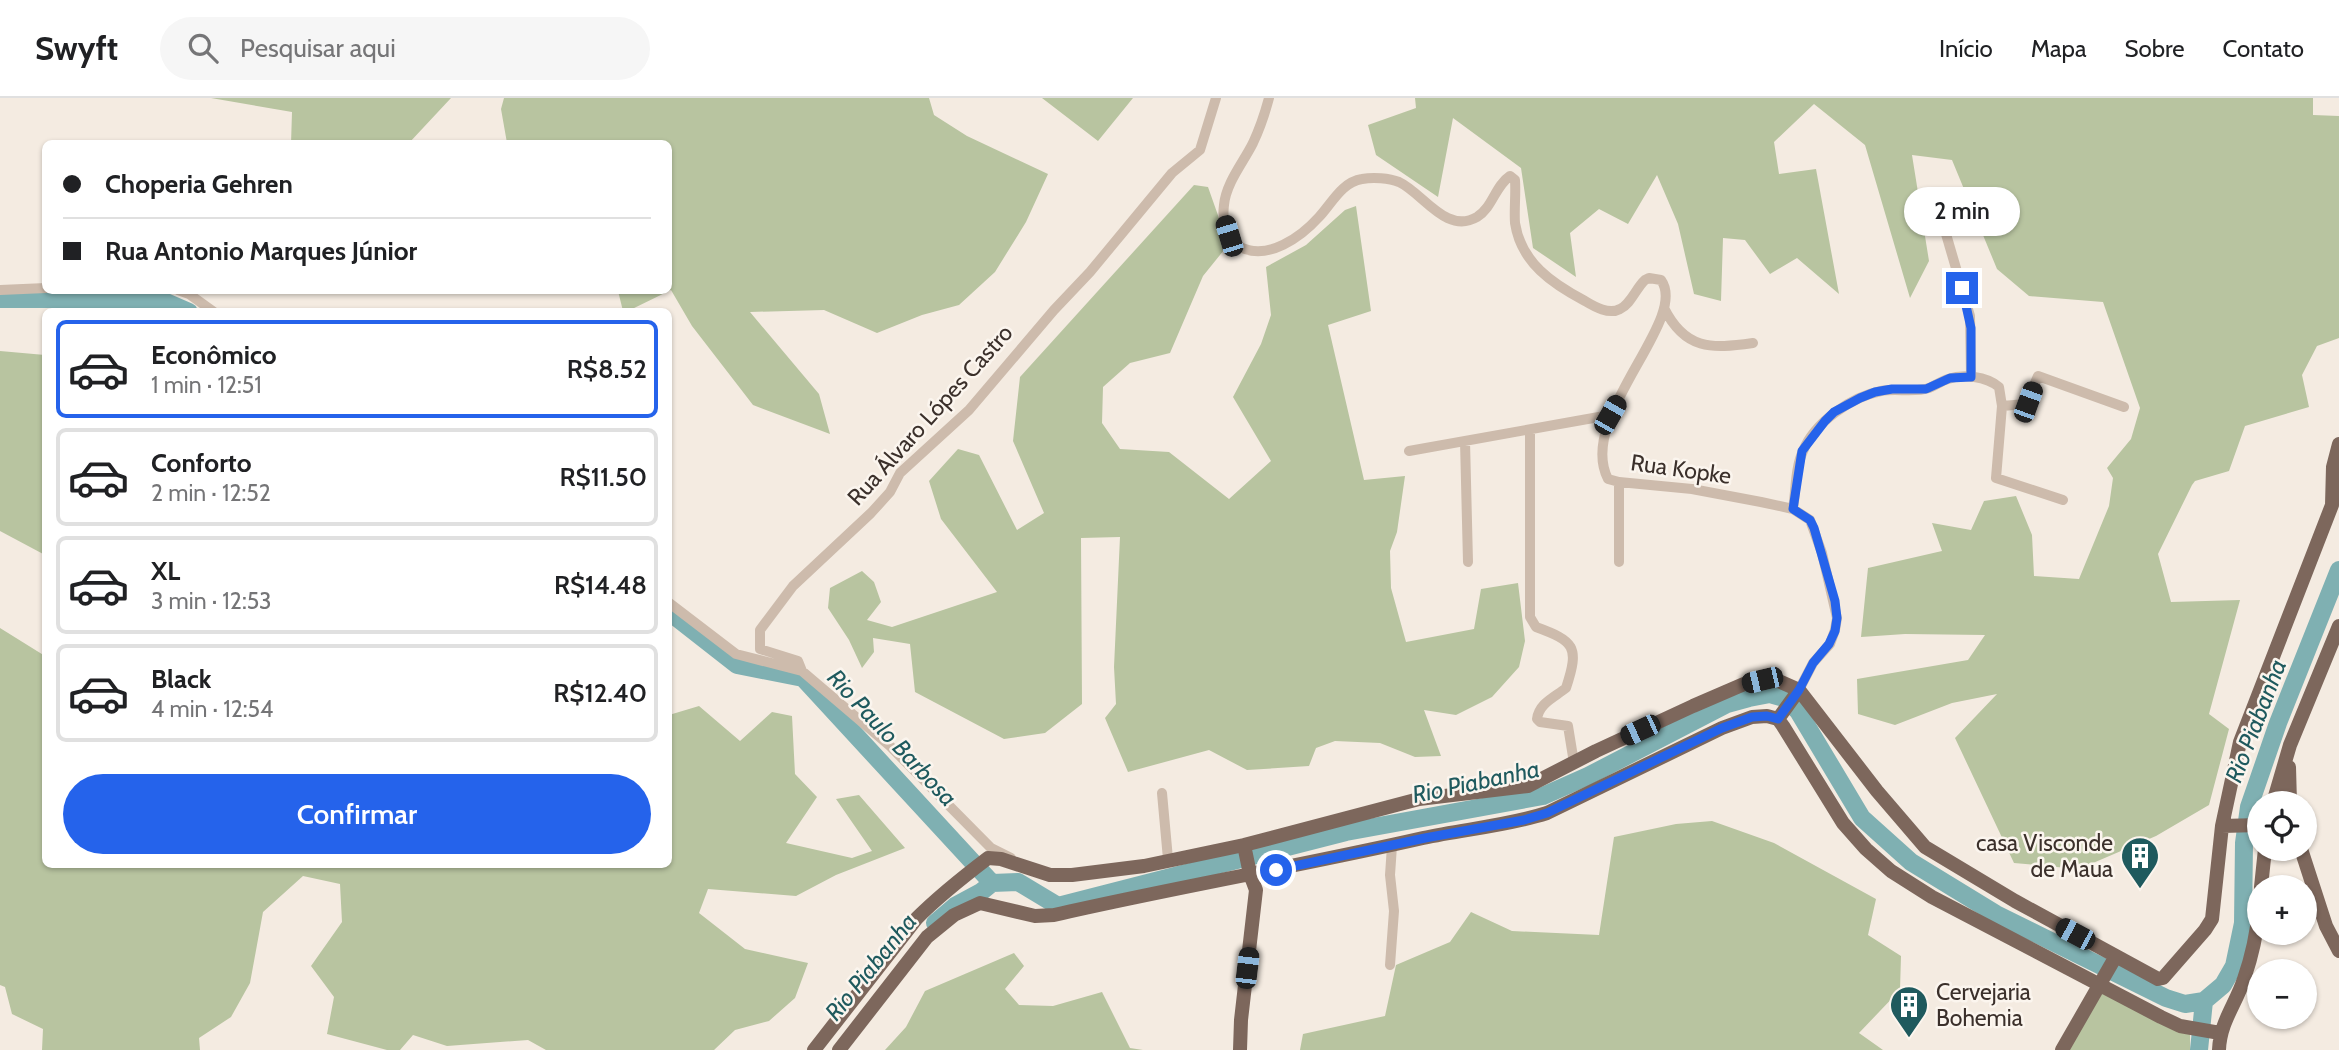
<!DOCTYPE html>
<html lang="pt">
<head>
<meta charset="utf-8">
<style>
	body { margin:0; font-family:Cabin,sans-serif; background:#f6f6f6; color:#202124; height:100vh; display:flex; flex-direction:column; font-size:26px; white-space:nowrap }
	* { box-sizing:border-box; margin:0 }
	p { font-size:23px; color:#757577 }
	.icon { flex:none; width:38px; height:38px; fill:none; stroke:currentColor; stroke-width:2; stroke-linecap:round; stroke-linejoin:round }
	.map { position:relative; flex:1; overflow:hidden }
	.details { position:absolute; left:42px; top:210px; width:630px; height:560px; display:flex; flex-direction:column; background:#fff; border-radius:10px; box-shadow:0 2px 5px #0004 }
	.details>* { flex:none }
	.hud { position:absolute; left:42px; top:42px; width:630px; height:154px; border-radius:10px; box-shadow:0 2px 5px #0004; display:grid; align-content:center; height:154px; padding:0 21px; background:#fff }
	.controls { position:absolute; left:2247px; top:693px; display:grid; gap:14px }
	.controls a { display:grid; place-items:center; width:70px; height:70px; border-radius:50%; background:#fff; box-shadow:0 2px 5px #0004; font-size:35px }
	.end { position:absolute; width:32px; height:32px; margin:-16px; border:9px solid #2563eb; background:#fff; box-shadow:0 0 0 4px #fff }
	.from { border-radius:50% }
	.bubble { position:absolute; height:49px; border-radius:24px; background:#fff; box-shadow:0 2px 5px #0004; font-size:23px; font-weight:600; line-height:49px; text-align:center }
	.car { position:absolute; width:21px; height:42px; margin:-21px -10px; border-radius:9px; box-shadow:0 0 5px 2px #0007; background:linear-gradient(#222 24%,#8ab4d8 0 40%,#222 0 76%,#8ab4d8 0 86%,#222 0) }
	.hud b { display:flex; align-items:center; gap:24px; height:66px; font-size:26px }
	.hud b+b { border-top:2px solid #e0e0e0 }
	.hud i { width:18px; height:18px; background:#202124 }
	ul { padding:12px 0 0; list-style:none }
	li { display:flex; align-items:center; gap:21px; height:98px; margin:0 14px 10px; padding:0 7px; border:4px solid #e0e0e0; border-radius:10px }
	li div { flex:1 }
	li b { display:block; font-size:26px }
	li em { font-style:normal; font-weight:600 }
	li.active { border-color:#2563eb }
	li>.icon { width:63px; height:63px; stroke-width:1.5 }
	.action { display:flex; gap:14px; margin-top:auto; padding:14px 21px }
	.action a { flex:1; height:80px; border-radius:42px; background:#2563eb; color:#fff; font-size:28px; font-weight:600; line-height:80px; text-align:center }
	header { display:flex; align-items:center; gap:42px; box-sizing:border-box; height:98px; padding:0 35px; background:#fff; border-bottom:2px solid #e0e0e0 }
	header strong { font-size:33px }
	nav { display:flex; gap:38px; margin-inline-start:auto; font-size:24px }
	.search { width:490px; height:63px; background:#f6f6f6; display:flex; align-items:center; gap:18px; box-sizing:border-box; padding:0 24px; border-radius:38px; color:#757577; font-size:26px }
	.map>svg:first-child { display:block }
</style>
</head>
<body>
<header>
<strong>Swyft</strong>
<div class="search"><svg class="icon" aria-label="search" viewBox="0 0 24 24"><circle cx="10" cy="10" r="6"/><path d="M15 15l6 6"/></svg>Pesquisar aqui</div>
<nav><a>Início</a><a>Mapa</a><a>Sobre</a><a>Contato</a></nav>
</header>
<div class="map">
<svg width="2339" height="952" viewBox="0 0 2339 952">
	<rect width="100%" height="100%" fill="#f4ebe1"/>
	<path fill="#b8c4a0" d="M211 0H451L409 45 291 46 292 14Z
		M504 0H929L934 17 967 38 1048 76 1026 124 995 174 959 207 922 217 877 235 824 212 750 214 819 296 830 336 753 307 692 228 671 192 628 213H623L618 193 668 192V46L507 45 501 11Z
		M1042 0H1133L1098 43Z
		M1415 0H2313V17L2339 18V240L2317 248 2302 277 2309 309 2245 328 2229 373 2195 383 2192 387 2158 456 2171 504 2240 502 2209 616 2229 631 2209 707 2156 738 2079 771 2014 765 1955 640 1997 596 1952 605 1895 627 1858 616 1857 581 1968 562 1985 537 1905 536 1861 539 1868 470 1942 453 1932 425 1971 432 1984 403 2016 398 2032 437 2034 478 2079 481 2109 408 2113 380 2107 370 2131 341 2140 310 2103 204 2029 198 1997 171 1952 62 1912 57 1929 163 1910 200 1865 47 1814 6 1774 44 1779 76 1816 71 1839 196 1797 160 1770 176 1745 142 1723 140 1721 203 1694 196 1678 126 1657 77 1628 126 1599 111 1570 135 1576 179 1533 150 1521 70 1453 20 1438 99 1376 57 1368 27 1416 10Z
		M1194 87 1208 89 1220 123 1224 152 1203 178 1170 255 1130 265 1103 289 1102 325 1120 351 1169 354 1229 401 1271 363 1233 299 1261 246 1271 217 1266 169 1306 147 1345 112 1356 108 1371 213 1328 227 1364 382 1405 378 1397 434 1390 453 1391 490 1406 544 1474 531 1481 491 1518 485 1525 543 1519 569 1492 599 1456 617 1424 612 1441 658 1415 659 1380 645 1335 643 1316 650 1309 668 1247 672 1209 652 1128 674 1105 620 1116 606 1114 569 1120 439 1081 440 1082 606 1045 635 1004 641 915 594 910 546 873 540 874 554 862 570 849 542 828 510 830 490 862 473 874 484 881 504 867 522 892 529 997 494 941 421 929 383 958 351 979 357 1017 432 1044 415 1013 343 1020 279Z
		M0 253 45 257V457L0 433Z
		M0 530 45 558 46 766H668L669 617 699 608 740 643 772 614 792 618 795 676 817 699 786 745 852 760 872 753 836 701 859 697 905 750 836 777 796 798 708 791 699 815 745 851 808 865 795 900 769 923 735 932 714 952H546L528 942 447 948 413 937 400 952H387L327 936 334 899 311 868 342 824 340 786 303 778 263 814 250 885 231 919 199 940 200 952H42L43 931 12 916 5 889 0 887Z
		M1712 723 1774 745 1876 801 1868 837 1901 858 1900 892 1859 935 1883 952H1300L1303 936 1385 918 1396 867 1450 844 1471 814 1512 833 1599 837 1614 739 1676 726Z
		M1014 855 1024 868 1005 891 1019 907 1053 908 1102 894 1130 950 1143 952H885L906 929 925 893Z
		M2103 894 2190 935V952H2068Z"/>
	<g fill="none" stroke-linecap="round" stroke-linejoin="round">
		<path stroke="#7fb0b2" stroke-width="18" d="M0 201H159L189 214
			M668 513 737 567 803 580 992 785
			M935 825 955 808 981 794 992 785 1018 784 1058 808 1346 734 1543 698 1588 678 1727 606 1749 600 1770 596 1784 600 1798 613 1862 720 1911 764 1996 816 2166 900 2185 906 2204 903 2223 887 2234 868 2243 825 2244 745 2249 709 2278 625 2339 472
			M2199 952 2204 903"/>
		<path stroke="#cdbbac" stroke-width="10" d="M1269 0C1265 15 1260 30 1253 45 1243 65 1226 85 1224 107 1222 122 1226 143 1240 149 1268 163 1301 139 1319 119 1332 105 1342 84 1362 81 1373 79 1389 80 1399 84 1423 95 1446 137 1477 119 1493 109 1495 88 1510 78L1515 82C1516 96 1514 111 1515 125 1521 165 1553 186 1585 203 1595 209 1609 217 1620 211 1631 206 1636 190 1645 182L1649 180 1661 182C1690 222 1576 319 1608 381L1619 384 1692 391 1761 404 1793 411 1810 422 1822 455 1837 520 1835 532 1830 546 1813 565 1799 592
			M1934 95 1970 218 1971 279
			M0 192 46 190
			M178 192 189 196 214 214
			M1664 210C1685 252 1711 251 1753 245
			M2002 308 2026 306 2038 278 2124 309
			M1530 333V519L1536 529C1574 543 1580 548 1566 590 1555 599 1539 605 1537 621L1540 624 1568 628 1574 665
			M1465 343 1468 464
			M1409 353 1610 317
			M1619 384V464
			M1793 411C1796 393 1795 370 1803 353 1815 324 1851 299 1881 293 1896 290 1914 295 1929 290 1935 288 1941 283 1948 281 1963 276 1986 278 1999 289L2002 308 1996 380 2063 402
			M668 504 736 556 802 573 890 648 991 750 1011 760
			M802 573 798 563 760 551V532L793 488 871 415 890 394 900 375 969 312 1054 212 1090 174 1172 75 1200 52 1216 0
			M1162 695 1168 761
			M1390 867 1394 813 1390 777 1392 748"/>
		<path stroke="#7d675c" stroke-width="14" d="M1778 621 1799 592
			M2289 669 2290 705
			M2273 705 2290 647 2339 528
			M2222 728 2259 727
			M2301 751 2326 828 2339 853
			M2261 789 2265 751
			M814 952 917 820C939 798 963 779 988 760L1001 761 1050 777H1072L1144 768 1244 747 1419 701 1528 688 1596 653 1693 608 1744 586 1774 581 1799 592 1877 693 1925 749 2015 803 2158 881 2163 880 2205 832 2212 821 2222 728 2240 644 2332 407 2333 369 2339 346
			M839 952 927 839 954 817 980 805 1035 818 1054 817C1176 789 1300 768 1423 740 1464 731 1507 728 1547 715L1722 630 1752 619 1767 618 1778 621 1783 628 1843 725 1866 751 1891 773 1932 799 2161 919 2180 928 2220 935
			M1240 952 1241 922 1256 792 1250 776 1244 747
			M2062 952 2116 858
			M2219 952C2220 924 2236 906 2244 881 2252 858 2257 835 2259 811"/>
	</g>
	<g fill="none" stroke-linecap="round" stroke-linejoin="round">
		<path stroke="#2563eb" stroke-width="9" d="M1276 772 1425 740 1524 722 1547 715 1722 630 1752 619 1767 618 1778 621 1799 592 1813 565 1829 546 1835 533 1837 520 1835 503 1814 430 1810 422 1793 411 1802 353 1825 323 1834 314 1860 300 1875 294 1892 291H1926L1950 280 1971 279V230L1962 190"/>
	</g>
	<defs>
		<symbol id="building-pin" viewBox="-11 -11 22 30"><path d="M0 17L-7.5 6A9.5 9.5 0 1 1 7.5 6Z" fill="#1f5a5e" stroke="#fbf5ee"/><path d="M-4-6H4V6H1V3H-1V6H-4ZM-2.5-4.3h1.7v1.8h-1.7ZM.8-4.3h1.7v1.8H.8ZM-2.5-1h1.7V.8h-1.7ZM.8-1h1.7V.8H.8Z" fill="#fff"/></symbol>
	</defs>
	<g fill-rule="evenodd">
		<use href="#building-pin" x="2118" y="736" width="44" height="60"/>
		<use href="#building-pin" x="1887" y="885" width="44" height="60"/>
	</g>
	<g text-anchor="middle" stroke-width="5" stroke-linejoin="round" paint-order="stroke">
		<g font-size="23" fill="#3b302b" stroke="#fbf5ee">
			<text transform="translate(930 317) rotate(-48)" y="8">Rua Álvaro Lópes Castro</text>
			<text transform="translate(1681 371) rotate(8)" y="8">Rua Kopke</text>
		</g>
		<g font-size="23" fill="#3b302b" stroke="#fbf5ee" text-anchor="end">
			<text x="2113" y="753">casa Visconde<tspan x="2113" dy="26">de Maua</tspan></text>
			<text x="1936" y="902" text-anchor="start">Cervejaria<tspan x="1936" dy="26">Bohemia</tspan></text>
		</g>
		<g font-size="24" font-style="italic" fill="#1f5a5e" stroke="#fbf5ee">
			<text transform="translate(2256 623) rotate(-69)" y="8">Rio Piabanha</text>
			<text transform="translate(892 640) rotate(47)" y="8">Rio Paulo Barbosa</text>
			<text transform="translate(1476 684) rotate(-12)" y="8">Rio Piabanha</text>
			<text transform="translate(871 869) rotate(-51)" y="8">Rio Piabanha</text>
		</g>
	</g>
</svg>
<div class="controls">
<a><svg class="icon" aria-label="locate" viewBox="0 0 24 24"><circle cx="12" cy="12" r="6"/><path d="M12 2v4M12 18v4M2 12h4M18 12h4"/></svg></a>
<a>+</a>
<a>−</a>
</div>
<i class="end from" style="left:1276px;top:772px"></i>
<i class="end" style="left:1962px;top:190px"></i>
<div class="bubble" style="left:1904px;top:89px;width:116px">2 min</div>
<i class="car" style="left:1229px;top:138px;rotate:343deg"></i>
<i class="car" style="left:2028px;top:304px;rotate:20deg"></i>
<i class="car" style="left:1610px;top:317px;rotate:30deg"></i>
<i class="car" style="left:1762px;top:582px;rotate:257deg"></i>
<i class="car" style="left:1640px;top:632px;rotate:245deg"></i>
<i class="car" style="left:2075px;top:836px;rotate:298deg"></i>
<i class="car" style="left:1247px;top:870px;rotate:7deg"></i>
<div class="hud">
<b><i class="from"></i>Choperia Gehren</b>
<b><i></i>Rua Antonio Marques Júnior</b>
</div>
<section class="details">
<ul>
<li class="active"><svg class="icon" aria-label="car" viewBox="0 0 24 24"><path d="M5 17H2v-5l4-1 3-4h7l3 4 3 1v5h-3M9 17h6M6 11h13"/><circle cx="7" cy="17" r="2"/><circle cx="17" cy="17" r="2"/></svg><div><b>Econômico</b><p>1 min · 12:51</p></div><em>R$8.52</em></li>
<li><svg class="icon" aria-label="car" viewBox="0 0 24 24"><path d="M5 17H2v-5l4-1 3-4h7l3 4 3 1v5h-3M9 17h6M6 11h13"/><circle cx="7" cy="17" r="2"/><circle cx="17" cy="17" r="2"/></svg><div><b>Conforto</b><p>2 min · 12:52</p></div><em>R$11.50</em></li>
<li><svg class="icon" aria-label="car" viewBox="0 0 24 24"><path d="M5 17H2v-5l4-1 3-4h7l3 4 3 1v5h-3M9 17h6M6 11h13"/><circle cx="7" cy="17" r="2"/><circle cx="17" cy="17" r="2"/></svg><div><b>XL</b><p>3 min · 12:53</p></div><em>R$14.48</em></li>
<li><svg class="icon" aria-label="car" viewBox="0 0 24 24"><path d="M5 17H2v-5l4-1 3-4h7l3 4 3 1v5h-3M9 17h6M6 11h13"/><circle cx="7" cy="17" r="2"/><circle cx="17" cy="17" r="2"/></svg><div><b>Black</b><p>4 min · 12:54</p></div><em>R$12.40</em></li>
</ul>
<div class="action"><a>Confirmar</a></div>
</section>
</div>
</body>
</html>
